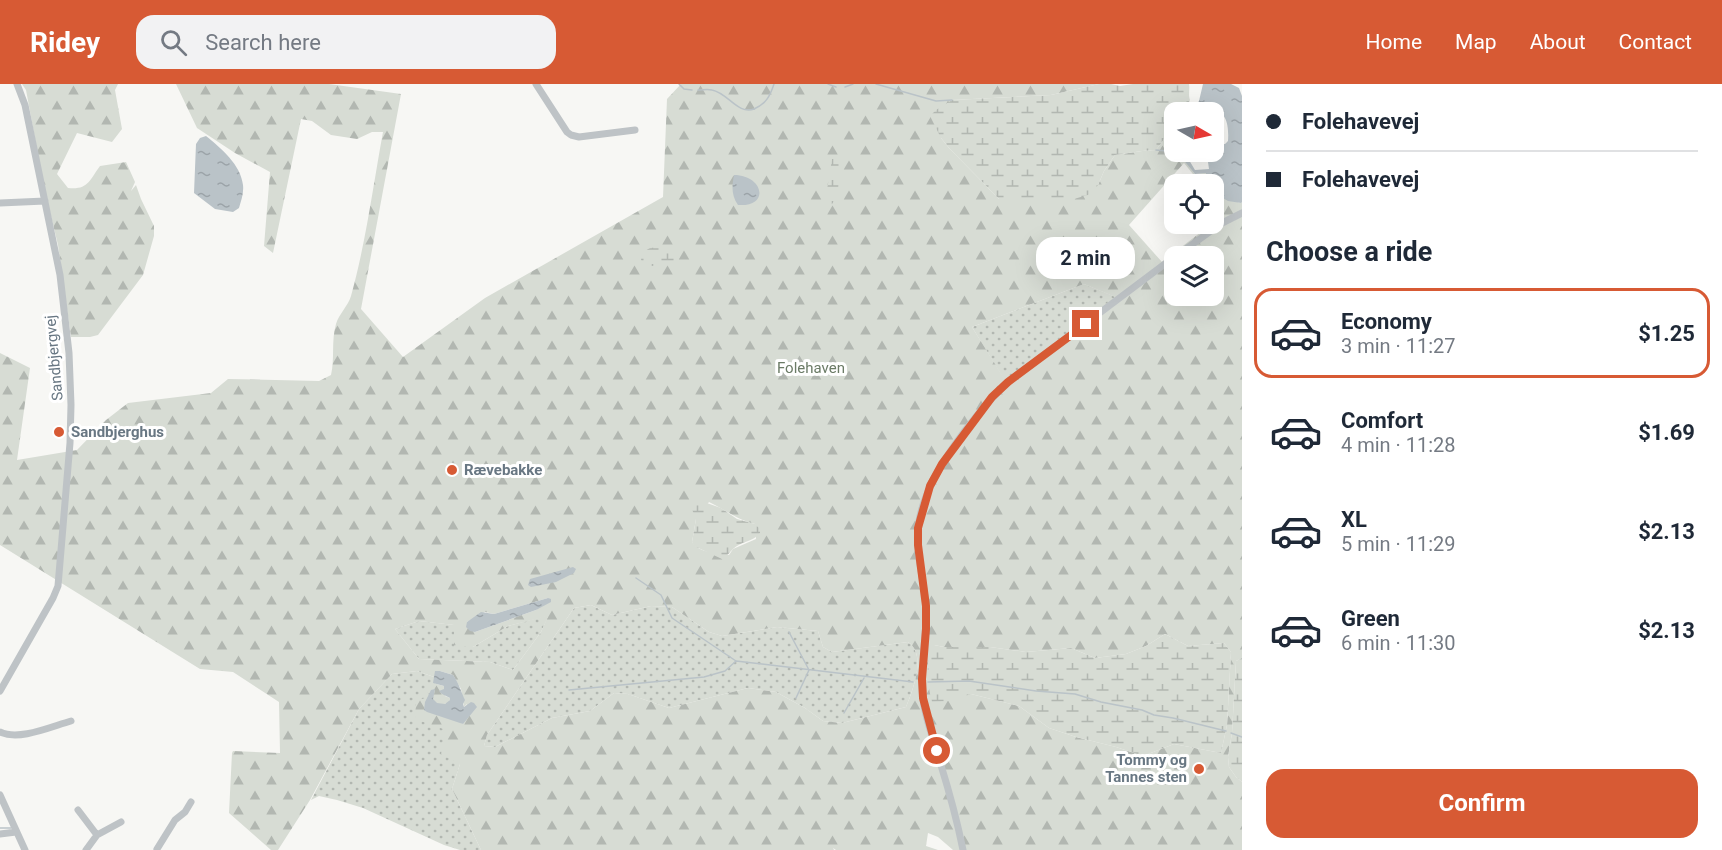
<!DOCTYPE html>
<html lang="en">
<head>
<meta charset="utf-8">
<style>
	body { margin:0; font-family:Roboto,sans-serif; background:#f2f2f3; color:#1f2937; height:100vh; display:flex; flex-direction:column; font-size:22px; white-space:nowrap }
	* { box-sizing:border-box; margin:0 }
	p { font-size:20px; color:#747a83 }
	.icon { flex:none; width:33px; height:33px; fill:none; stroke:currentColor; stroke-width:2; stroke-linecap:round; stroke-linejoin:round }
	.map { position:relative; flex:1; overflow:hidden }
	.side { display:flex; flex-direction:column; background:#fff; width:480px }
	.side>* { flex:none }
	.top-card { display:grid; align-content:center; height:132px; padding:0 24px; background:#fff }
	.needle { width:39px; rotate:99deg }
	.controls { position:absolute; left:1164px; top:18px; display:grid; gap:12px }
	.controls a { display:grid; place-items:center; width:60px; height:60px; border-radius:12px; background:#fff; box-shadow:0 6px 24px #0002; font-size:30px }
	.end { position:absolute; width:27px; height:27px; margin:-14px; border:8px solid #d75a34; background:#fff; box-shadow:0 0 0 3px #fff }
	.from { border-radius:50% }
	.bubble { position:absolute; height:42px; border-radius:18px; background:#fff; box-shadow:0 6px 24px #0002; font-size:20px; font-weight:700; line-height:42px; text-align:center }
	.top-card b { display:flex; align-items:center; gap:21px; height:57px; font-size:22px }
	.top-card b+b { border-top:2px solid #e0e1e3 }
	.top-card i { width:15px; height:15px; background:#1f2937 }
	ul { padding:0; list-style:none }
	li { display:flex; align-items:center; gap:18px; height:90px; margin:0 12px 9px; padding:0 12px; border:3px solid transparent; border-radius:18px }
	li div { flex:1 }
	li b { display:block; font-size:22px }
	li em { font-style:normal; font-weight:700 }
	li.current { border-color:#d75a34 }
	li>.icon { width:54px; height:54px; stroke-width:1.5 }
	h2 { padding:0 24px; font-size:27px; line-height:72px }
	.primary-button { display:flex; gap:12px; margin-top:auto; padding:12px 24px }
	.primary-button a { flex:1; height:69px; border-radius:18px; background:#d75a34; color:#fff; font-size:24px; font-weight:700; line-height:69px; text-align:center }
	header { display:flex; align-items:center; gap:36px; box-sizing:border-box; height:84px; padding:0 30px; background:#d75a34; color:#fff }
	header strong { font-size:28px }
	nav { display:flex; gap:33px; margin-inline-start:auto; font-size:21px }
	.search { width:420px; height:54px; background:#f2f2f3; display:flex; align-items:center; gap:15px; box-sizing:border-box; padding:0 21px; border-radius:18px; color:#747a83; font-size:22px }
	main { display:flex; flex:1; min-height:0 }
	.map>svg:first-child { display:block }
</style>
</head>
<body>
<header>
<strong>Ridey</strong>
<div class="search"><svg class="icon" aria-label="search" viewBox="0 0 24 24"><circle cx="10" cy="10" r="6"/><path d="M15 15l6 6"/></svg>Search here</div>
<nav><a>Home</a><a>Map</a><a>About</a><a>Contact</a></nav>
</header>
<main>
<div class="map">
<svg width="1242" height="766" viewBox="0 0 1242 766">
	<defs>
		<pattern id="grass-dots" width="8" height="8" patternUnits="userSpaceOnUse" patternTransform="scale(1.5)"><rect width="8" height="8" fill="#d7dcd4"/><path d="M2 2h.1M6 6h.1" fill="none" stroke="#b2b7b1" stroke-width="1.8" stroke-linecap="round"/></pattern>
		<pattern id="forest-firs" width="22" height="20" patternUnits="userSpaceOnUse" patternTransform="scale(1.5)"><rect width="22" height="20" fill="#d7dcd4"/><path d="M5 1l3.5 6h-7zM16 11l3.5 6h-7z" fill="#b2b7b1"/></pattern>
		<pattern id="wetland-marsh" width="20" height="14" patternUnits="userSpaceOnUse" patternTransform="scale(1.5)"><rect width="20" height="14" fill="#d7dcd4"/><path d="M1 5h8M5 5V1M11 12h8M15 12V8" fill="none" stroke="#b2b7b1"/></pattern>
		<pattern id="water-ripples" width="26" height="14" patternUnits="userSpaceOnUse" patternTransform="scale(1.5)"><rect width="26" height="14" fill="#bac3c8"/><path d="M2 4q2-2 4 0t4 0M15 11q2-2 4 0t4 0" fill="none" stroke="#9ba3a8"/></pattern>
	</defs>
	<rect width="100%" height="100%" fill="#f7f7f4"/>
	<path fill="url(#grass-dots)" d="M1084 200 1116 213 1005 297 972 243Z
		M591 521 612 531 651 522 672 523 709 548 722 552 777 543 818 547 823 563 832 568 908 558C927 570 913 606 906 623L842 639 823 637 805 624 776 608 748 604 669 624 628 610 614 609 590 627 552 634 495 663 484 662 487 651 574 524Z
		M549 531 541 548 513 586 490 578 419 575 395 545 419 537 455 541 473 563 508 542Z
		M417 587 434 593 446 645 460 680 452 705 481 766H460L444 761 363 724 337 716 319 712 311 716 359 625 392 590Z"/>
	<path fill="url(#forest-firs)" fill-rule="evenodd" d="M22 0H118L115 6 122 45 112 58 77 49 57 90 68 104C88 106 89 97 100 82L126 78 135 98 131 107 136 101 141 115 154 142V152L143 191 98 251 90 253H71L58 161 44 103 26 6Z
		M176 0H329L401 10 361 225 403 273 485 214 663 113 667 15 681 0H1099L1051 11 952 16 941 54 949 64 999 115 1098 101 1104 87 1115 71 1142 67 1156 66 1173 43 1174 38V68H1178L1195 90 1206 89 1205 100H1201L1184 79 1129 141 1162 178 1201 148 1208 140H1214V133L1218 126 1214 123V109L1240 119 1242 118V574L1236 577 1232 649 1228 673 1229 683 1236 693 1242 698V766H953L938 753 928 749 926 762 938 766H836L833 764 834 766H481L452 705 460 680 441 670 446 646 415 635 416 617 425 614 434 593 417 587 392 590 359 625 310 716 278 766H271L229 729 232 669 233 667 280 669 279 618 233 588 200 585 0 461V269L30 284 17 376 77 366 106 336 128 319 211 309 228 295 319 297 331 291C335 274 331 257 336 240 339 230 348 222 351 212 366 158 373 102 383 48H372L357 55 331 51 312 37 301 35 273 169 264 162 270 88 235 69 197 44ZM1174 172H1214V212H1174ZM1084 200 1115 213 1005 296 972 243ZM709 418C726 426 737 436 755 440L756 455 733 465 729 471C717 469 699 469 692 458L696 435ZM548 514 536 526 475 548 467 538 485 528 494 530ZM591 521 612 531 651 522 672 523 709 548 722 552 777 543 818 547 823 563 832 568 908 558C927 570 913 606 906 623L842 639 823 637 805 624 776 608 748 604 669 624 628 610 614 609 590 627 552 634 495 663 484 662 487 651 574 524ZM548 532 541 548 513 586 490 578 419 575 395 545 419 537 454 541V561L473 563 508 542ZM1165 550 1188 562 1224 559 1231 568 1227 641 1221 669 1174 660 1143 672 1116 663 1076 653 1049 644 1019 622 971 610 934 561 944 563H990L1026 568 1071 564 1095 574 1126 570 1146 562ZM440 587 453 591 461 605 464 623 467 620 463 640 425 618 428 610 435 606 433 615 434 617 441 621 448 619 450 616V614L445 612 444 602 433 599 435 591Z"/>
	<path fill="url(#wetland-marsh)" d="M1099 0H1111L1120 2 1133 0H1189C1190 6 1188 10 1190 16L1188 20 1182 18 1178 28H1174L1173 43 1156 66 1142 67 1115 71 1104 87 1098 101 1091 110 1074 115 1022 118 999 115 949 64 941 54 930 32 936 26 952 16 1051 11Z
		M835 72 841 85 837 113 832 120 828 119 826 112 832 75Z
		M670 162 676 166 680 172 677 179 643 183 641 175 643 168 650 164Z
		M701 417 721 424 737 435 755 440 760 445V449C753 458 741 457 733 465 729 469 727 472 722 475L694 462 692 458 696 435 691 423 692 418Z
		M1165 550 1188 562 1224 559 1231 568 1227 641 1221 669 1174 660 1143 672 1116 663 1076 653 1049 644 1019 622 971 610 949 617 932 618C928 605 924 571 934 561L944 563H990L1026 568 1071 564 1095 574 1126 570 1146 562Z
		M1242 574V698L1236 693 1229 683 1228 673 1232 649 1236 577Z"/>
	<path fill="url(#water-ripples)" d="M1203 0H1231L1239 4 1242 12V118L1241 119 1228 117 1214 109V100H1205L1206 89 1195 90 1177 68H1189L1186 71 1195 86 1209 85 1207 71 1194 68H1214V60H1225L1228 57C1229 42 1227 24 1208 26L1206 28H1191L1199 17Z
		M206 52C221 64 241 81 243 101 244 109 241 117 239 124L233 128 215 125 194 109 196 60 200 54Z
		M734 91C763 91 771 123 738 121 731 111 732 102 734 91Z
		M573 483 576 485 574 489 556 498 531 503 528 501 530 495Z
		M548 514 551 515V518L536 526 475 548 470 547 466 543 467 538 481 528 494 530Z
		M435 587H440L453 591C459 599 461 608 465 616L463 620 464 623 471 618 474 619 477 623 463 640 427 628 424 626 425 618 431 606 435 605 433 615 437 619 445 620 450 616V614L442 610 439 607 444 605V602L433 599Z"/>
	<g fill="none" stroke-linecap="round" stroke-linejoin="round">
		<path stroke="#bac3c8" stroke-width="1.5" d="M679 0 684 5 692 6
			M828 0 836 3
			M876 0 936 17 952 16
			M845 3 853 0
			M698 6C702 6 708 5 712 6 728 9 738 31 754 25 766 20 770 12 774 0
			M1156 66 1177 68
			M636 494 661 511 672 534 736 577 913 598
			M789 548 809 586 796 614
			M928 598 969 597 1036 607 1075 610 1101 618 1142 626 1154 631 1173 634 1226 647
			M569 606 704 593 725 587 736 577
			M844 629 864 594
			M1231 649 1242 653
			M0 744H11"/>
		<path stroke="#bec3c6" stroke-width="7" d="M536 0 567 48 571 51 579 53 635 46
			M0 119 45 117
			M1176 172 1222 139 1242 129
			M0 607 53 514 58 502 70 359 71 321 69 269 60 191 25 21 17 0
			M0 648C19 657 50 643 71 637
			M0 711 25 766
			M78 726 97 751 86 766
			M0 750 16 748
			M97 751 121 738
			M157 765 175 736 185 728 191 718
			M963 766C957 736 949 707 940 678 934 657 926 637 923 616 919 586 927 555 926 525 925 498 915 470 918 443 924 393 973 332 1008 298L1174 173"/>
	</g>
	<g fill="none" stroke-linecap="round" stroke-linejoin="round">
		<path stroke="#d75a34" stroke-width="8" d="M937 667 923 614 922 595 926 545V522L918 461V444L930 402 942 380 992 313 1008 298 1086 240"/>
	</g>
	<g fill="#d75a34" stroke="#fff" stroke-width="2">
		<circle cx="59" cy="348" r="6"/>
		<circle cx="452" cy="386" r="6"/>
		<circle cx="1199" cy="685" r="6"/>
	</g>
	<g text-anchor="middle" stroke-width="6" stroke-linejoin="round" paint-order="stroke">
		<g font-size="15" fill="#687783" stroke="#fff">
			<text transform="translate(54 274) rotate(-95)" y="5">Sandbjergvej</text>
		</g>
		<g font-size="15" fill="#6b7b66" stroke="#fff">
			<text x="811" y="289">Folehaven</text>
		</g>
		<g font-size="15" font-weight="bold" fill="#687783" stroke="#fff" text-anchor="start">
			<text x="71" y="353">Sandbjerghus</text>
			<text x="464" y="391">Rævebakke</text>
			<text x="1187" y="681" text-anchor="end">Tommy og<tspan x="1187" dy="17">Tannes sten</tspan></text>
		</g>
	</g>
</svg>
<div class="controls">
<a><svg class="needle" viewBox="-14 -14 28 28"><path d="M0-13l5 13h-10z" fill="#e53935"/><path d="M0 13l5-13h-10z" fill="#747a83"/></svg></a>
<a><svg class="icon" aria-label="locate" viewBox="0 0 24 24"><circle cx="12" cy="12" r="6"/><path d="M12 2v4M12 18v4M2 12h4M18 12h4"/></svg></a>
<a><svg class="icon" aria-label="layers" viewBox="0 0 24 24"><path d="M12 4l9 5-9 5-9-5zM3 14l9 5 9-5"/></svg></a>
</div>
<i class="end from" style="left:937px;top:667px"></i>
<i class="end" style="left:1086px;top:240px"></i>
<div class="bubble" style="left:1036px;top:153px;width:99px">2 min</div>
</div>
<section class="side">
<div class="top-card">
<b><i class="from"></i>Folehavevej</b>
<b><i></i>Folehavevej</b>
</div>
<h2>Choose a ride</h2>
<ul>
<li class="current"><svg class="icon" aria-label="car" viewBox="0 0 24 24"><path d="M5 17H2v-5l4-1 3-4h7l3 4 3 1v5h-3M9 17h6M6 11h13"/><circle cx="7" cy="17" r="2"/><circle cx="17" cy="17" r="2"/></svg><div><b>Economy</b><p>3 min · 11:27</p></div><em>$1.25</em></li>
<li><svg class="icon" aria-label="car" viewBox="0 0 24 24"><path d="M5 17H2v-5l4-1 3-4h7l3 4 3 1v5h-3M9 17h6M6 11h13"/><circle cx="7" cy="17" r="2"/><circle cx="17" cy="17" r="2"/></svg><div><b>Comfort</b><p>4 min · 11:28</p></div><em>$1.69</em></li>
<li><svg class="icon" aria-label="car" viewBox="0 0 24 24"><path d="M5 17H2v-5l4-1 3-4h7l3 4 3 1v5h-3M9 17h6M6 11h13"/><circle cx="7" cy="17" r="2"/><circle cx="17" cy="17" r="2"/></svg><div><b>XL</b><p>5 min · 11:29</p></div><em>$2.13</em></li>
<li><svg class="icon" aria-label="car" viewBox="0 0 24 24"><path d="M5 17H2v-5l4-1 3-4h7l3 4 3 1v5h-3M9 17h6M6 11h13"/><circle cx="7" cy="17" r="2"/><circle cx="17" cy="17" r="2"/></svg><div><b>Green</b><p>6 min · 11:30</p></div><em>$2.13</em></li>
</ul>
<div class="primary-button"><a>Confirm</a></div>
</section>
</main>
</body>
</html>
